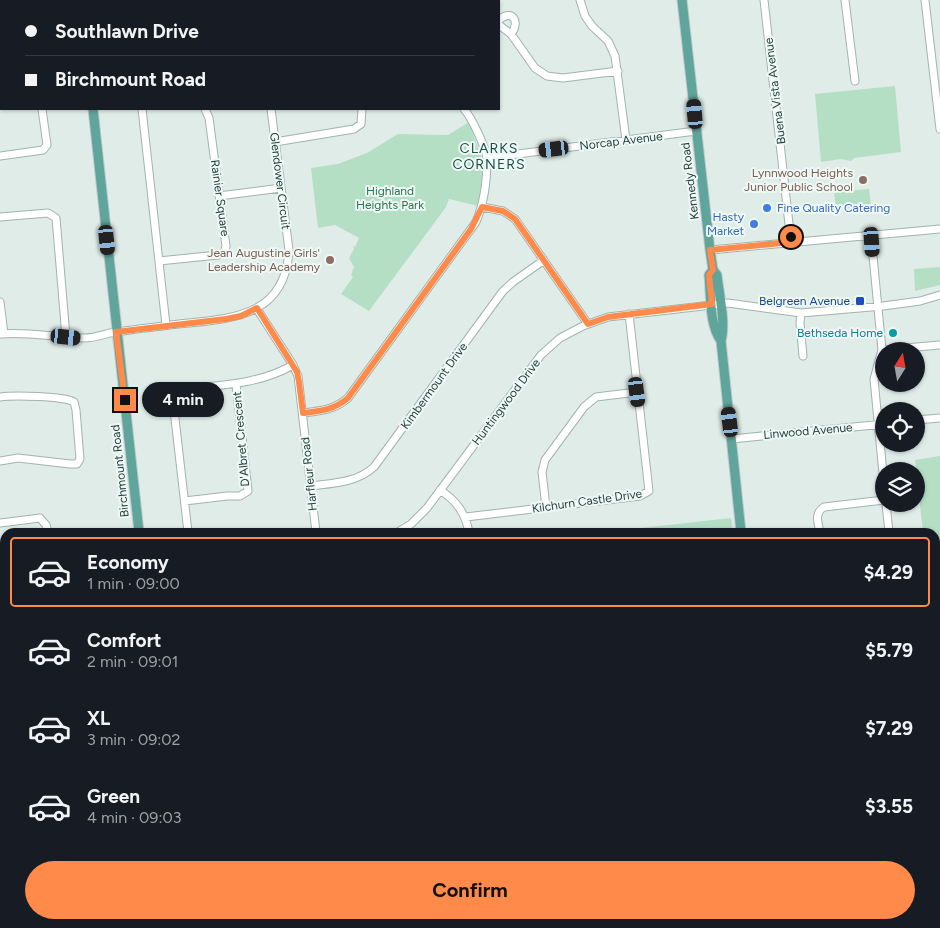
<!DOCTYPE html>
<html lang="en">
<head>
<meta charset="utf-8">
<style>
	body { margin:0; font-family:Figtree,sans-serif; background:#242831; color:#f1f3f6; height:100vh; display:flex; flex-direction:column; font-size:19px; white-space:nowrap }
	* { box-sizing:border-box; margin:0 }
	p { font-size:16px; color:#9ea1a6 }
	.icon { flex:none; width:28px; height:28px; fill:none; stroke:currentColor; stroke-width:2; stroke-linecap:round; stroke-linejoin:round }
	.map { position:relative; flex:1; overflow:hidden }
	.sheet { position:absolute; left:0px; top:528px; width:940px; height:401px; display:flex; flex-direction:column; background:#171b24; border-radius:15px 15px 0 0; box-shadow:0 1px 4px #0004 }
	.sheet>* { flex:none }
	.hud { position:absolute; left:0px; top:0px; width:500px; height:110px; box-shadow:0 1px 4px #0004; display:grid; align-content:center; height:110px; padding:0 25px; background:#171b24 }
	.needle { width:32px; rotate:11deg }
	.controls { position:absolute; left:875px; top:342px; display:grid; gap:10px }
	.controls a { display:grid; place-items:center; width:50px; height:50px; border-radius:50%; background:#171b24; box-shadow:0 1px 4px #0004; font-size:25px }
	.end { position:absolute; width:22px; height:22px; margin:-11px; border:6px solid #ff8a4a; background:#111; box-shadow:0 0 0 2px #111 }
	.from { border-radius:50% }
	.bubble { position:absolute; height:35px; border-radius:18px; background:#171b24; box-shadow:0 1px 4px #0004; font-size:16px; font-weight:700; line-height:35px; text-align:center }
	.car { position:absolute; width:15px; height:30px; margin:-15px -8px; border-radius:6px; box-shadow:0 0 4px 1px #0007; background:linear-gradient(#222 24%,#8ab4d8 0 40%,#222 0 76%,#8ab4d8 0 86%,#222 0) }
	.hud b { display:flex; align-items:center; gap:18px; height:48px; font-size:19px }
	.hud b+b { border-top:1px solid #363941 }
	.hud i { width:12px; height:12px; background:#f1f3f6 }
	ul { padding:9px 0 0; list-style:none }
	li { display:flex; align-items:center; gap:15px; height:70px; margin:0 10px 8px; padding:0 15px; border:2px solid transparent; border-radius:5px }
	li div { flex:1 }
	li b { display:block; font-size:19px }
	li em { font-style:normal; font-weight:700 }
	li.current { border-color:#ff8a4a }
	li>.icon { width:45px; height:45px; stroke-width:1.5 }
	.cta { display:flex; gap:10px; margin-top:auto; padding:10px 25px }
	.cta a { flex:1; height:58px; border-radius:30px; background:#ff8a4a; color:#111; font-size:20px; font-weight:700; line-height:58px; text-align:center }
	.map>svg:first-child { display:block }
</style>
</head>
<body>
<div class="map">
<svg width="940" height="928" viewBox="0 0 940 928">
	<rect width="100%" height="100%" fill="#dfece7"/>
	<path fill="#b5dfc5" d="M895 86 901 152 854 158 851 161 841 159 821 162 815 94Z
		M469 122 482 159 483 173 478 206 449 199 446 207 369 311 341 294 353 277 351 275 354 267 349 258 354 249 353 246 355 247 359 238 335 225 318 228 311 168 338 164 367 153 398 134 448 135Z
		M869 189 871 206 836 209 834 192Z
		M940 267V285L915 291 914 269Z
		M940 456V541H935V532H923L915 460Z
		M731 518 733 532H606Z
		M3 831 5 832V924H54V928H0V854Z
		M191 924H772V928H191Z"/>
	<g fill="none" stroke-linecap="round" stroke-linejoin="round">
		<path stroke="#81c0d6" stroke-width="1" d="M708 926V928"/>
		<defs>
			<path id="minor" d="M284 0 285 1
				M416 0V1
				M580 0 585 16 592 26 608 41 615 56 626 140
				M764 0 791 242
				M845 0 855 81
				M925 0 940 129
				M343 1 355 0
				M499 20C512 8 521 22 511 34
				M499 25 511 34 535 68 547 76 563 78 618 71
				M0 27H1
				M0 92H1
				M142 109 166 325
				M275 142 354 129 361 124 362 109
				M0 156 43 150 47 145 42 109
				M487 158 696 131
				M219 196 281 188
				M482 207 503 211 515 219 588 324
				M0 217 48 213 56 218 66 337
				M871 235 882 350 874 379 884 484
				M710 250 940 229
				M159 261 218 255 224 253 226 246 209 118 205 109
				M0 302 4 334
				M257 309 293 365 298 376 316 532
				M801 313 800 323 803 356
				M0 334C28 331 56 338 84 338 93 338 102 335 110 333 128 330 146 328 163 326 218 318 285 325 289 250L271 109
				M882 350 940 345
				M0 397C13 395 64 396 74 402L76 410 80 459 77 464H70L18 458 0 461
				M303 413C320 411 334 410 348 398L476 222C484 203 487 180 487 159 486 148 472 118 464 109
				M916 420 940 418
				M732 439 884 424
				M311 486C334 483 356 483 374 467L503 291 513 282 544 260
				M440 490C457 501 465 513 469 532
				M185 501 227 496H240L248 491 236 384
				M886 504 889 532
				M546 507 542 472 545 460 584 407 596 397 637 392
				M466 517 640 496 649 491 629 314
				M0 523 40 518 46 525 48 532
				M188 532 173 401C173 394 176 391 181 389 220 385 258 385 293 365
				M398 532 411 524 427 508 541 355 560 338 583 326 608 317 720 304 728 303 801 313 883 306 920 301 940 295
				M820 532C818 523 814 513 824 507L884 500
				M935 552 940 551
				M0 590 5 589
				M935 618H940
				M0 718 5 725
				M935 738 940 737
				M0 806 5 773
				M935 828 940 827"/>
			<path id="major" d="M80 0V1
				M682 0 710 250 713 270 717 275C719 294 726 323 721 341L741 532
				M93 109 139 532
				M713 270 709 275C711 296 709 324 721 341
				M182 924V928
				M783 924V928"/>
		</defs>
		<use href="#minor" stroke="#a1b4af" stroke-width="9"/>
		<use href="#major" stroke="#c0c9c7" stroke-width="11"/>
		<use href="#minor" stroke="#fff" stroke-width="7"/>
		<use href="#major" stroke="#5fa59b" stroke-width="9"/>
	</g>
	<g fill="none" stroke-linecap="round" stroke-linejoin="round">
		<path stroke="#ff8a4a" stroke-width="6" d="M125 400 116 332 226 319 241 316 257 308 297 372 299 382 303 413C320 411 334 410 348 398L471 229 482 207 503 211 515 219 588 324 608 317 712 304 709 275 713 270 710 250 791 242V237"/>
	</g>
	<g fill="#8d6e63" stroke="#eff8f5" stroke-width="2">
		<circle cx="863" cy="180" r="5"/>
		<circle cx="330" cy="260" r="5"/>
	</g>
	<g fill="#3f7fe0" stroke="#eff8f5" stroke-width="2">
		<circle cx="767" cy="208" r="5"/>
		<circle cx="754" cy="224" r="5"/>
	</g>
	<rect fill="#1a4fb4" stroke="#eff8f5" stroke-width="2" x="855" y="296" width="10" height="10" rx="2.5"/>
	<circle fill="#0f9aa8" stroke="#eff8f5" stroke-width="2" cx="893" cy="333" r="5"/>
	<g text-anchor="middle" stroke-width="4" stroke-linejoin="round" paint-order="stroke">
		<g font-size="12" fill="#1e3d38" stroke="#eff8f5">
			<text transform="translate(775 91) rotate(-97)" y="4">Buena Vista Avenue</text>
			<text transform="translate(621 141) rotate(-7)" y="4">Norcap Avenue</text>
			<text transform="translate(280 181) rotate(83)" y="4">Glendower Circuit</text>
			<text transform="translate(690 181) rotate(-97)" y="4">Kennedy Road</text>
			<text transform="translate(220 198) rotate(82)" y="4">Rainier Square</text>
			<text transform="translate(434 386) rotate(-54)" y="4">Kimbermount Drive</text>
			<text transform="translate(506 402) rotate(-53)" y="4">Huntingwood Drive</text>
			<text transform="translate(808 431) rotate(-5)" y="4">Linwood Avenue</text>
			<text transform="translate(241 439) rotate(-95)" y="4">D'Albret Crescent</text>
			<text transform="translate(120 471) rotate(-96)" y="4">Birchmount Road</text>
			<text transform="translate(309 474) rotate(-96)" y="4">Harfleur Road</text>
			<text transform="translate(587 501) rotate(-8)" y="4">Kilchurn Castle Drive</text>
		</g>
		<g font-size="12" fill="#785e54" stroke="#eff8f5" text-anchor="end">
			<text x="853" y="177">Lynnwood Heights<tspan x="853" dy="14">Junior Public School</tspan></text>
			<text x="320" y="257">Jean Augustine Girls'<tspan x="320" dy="14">Leadership Academy</tspan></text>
		</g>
		<g font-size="12" fill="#25774e" stroke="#eff8f5">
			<text x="390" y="195">Highland<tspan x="390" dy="14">Heights Park</tspan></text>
		</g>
		<g font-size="12" fill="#366cbe" stroke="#eff8f5" text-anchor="start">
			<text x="777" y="212">Fine Quality Catering</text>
			<text x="744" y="221" text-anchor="end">Hasty<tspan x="744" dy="14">Market</tspan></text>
		</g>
		<g font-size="12" fill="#164399" stroke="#eff8f5" text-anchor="end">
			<text x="850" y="305">Belgreen Avenue</text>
		</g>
		<g font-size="12" fill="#0d838f" stroke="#eff8f5" text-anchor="end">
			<text x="883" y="337">Bethseda Home</text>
		</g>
		<g font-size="14" letter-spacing="1" fill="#195149" stroke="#eff8f5">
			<text x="489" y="153">CLARKS<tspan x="489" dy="16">CORNERS</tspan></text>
		</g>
	</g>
</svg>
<div class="controls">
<a><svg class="needle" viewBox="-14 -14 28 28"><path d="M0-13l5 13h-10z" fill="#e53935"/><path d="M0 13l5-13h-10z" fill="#9ea1a6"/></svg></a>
<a><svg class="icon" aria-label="locate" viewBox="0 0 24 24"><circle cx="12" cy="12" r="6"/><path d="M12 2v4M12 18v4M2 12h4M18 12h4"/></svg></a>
<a><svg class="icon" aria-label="layers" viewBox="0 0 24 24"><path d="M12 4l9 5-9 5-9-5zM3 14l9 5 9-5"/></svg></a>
</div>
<i class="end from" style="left:791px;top:237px"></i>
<i class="end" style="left:125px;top:400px"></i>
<div class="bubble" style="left:142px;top:382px;width:82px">4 min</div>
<i class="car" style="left:695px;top:114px;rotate:355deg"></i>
<i class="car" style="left:554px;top:149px;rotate:263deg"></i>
<i class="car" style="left:107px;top:240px;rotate:174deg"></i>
<i class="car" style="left:872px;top:242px;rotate:176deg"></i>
<i class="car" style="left:66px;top:337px;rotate:96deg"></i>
<i class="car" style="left:637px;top:392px;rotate:173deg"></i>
<i class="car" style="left:730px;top:422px;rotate:353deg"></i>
<div class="hud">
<b><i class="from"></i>Southlawn Drive</b>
<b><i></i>Birchmount Road</b>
</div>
<section class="sheet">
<ul>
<li class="current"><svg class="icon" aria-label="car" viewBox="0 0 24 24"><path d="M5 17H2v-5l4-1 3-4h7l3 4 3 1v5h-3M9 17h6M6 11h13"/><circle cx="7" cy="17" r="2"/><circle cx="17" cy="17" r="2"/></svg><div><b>Economy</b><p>1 min · 09:00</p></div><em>$4.29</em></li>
<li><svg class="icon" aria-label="car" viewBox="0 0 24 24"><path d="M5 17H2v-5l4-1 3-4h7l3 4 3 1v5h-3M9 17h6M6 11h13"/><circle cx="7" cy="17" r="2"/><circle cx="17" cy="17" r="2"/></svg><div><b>Comfort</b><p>2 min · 09:01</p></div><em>$5.79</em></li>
<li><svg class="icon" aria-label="car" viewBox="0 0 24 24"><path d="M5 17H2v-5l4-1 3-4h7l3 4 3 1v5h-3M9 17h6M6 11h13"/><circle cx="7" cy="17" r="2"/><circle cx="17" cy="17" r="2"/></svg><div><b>XL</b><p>3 min · 09:02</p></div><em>$7.29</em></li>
<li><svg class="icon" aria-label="car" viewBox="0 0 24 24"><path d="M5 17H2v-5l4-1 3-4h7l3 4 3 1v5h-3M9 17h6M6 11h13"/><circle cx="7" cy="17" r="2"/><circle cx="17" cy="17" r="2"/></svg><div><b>Green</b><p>4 min · 09:03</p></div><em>$3.55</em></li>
</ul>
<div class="cta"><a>Confirm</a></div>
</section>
</div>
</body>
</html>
